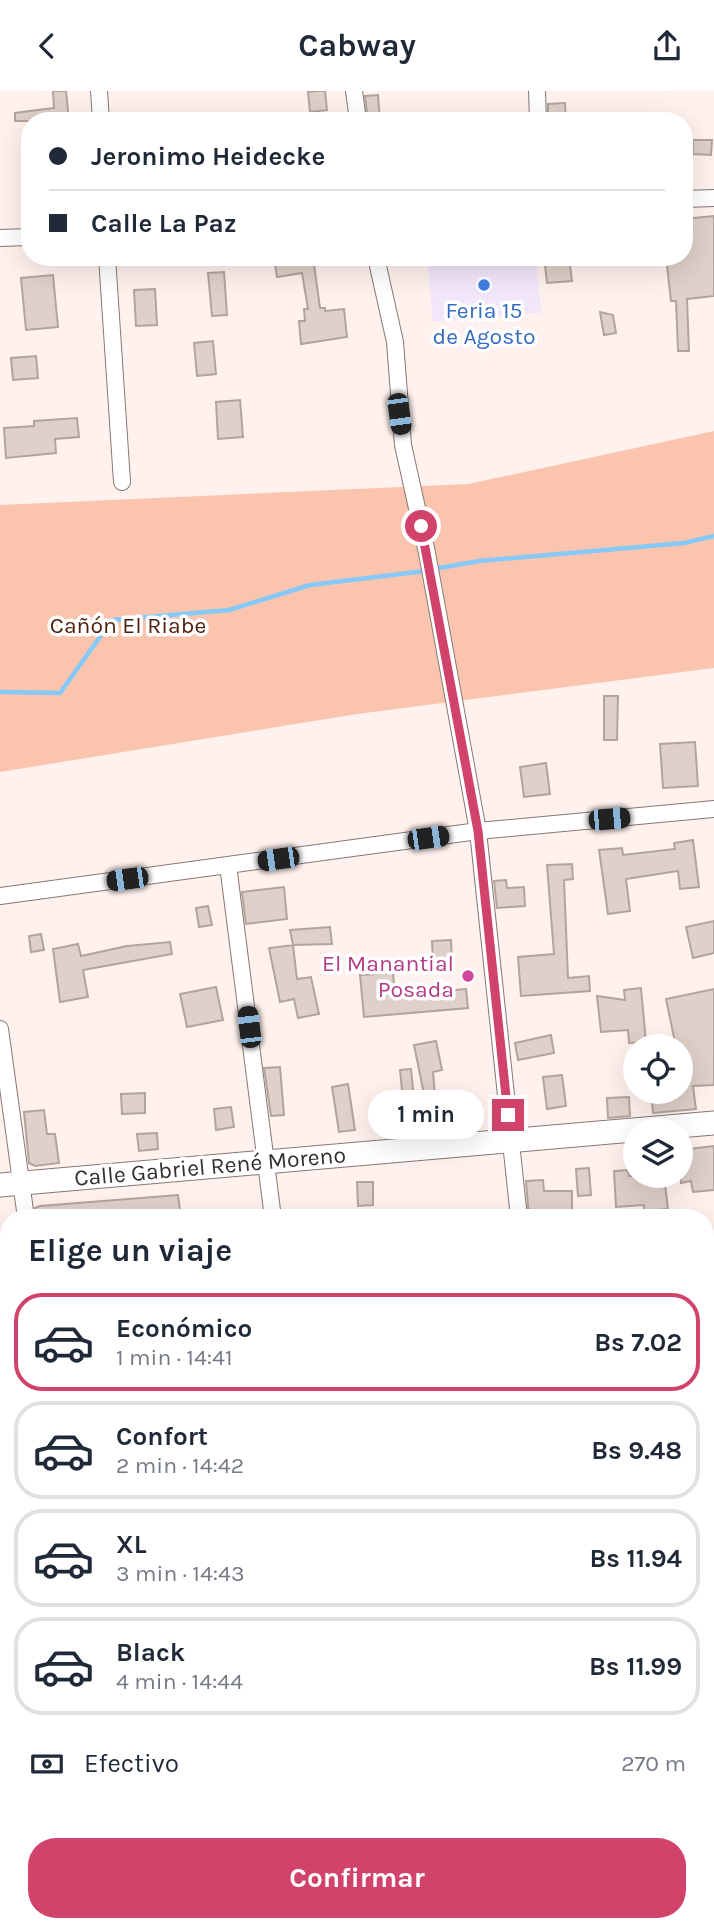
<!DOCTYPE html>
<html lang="es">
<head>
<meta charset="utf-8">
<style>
	body { margin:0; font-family:Karla,sans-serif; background:#f2f2f3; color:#1f2937; height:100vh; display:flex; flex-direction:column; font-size:26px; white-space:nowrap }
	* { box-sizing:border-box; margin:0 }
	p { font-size:23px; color:#747a83 }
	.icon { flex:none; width:38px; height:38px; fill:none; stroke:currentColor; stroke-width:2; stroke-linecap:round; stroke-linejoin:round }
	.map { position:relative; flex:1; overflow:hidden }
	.panel { position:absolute; left:0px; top:1118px; width:714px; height:723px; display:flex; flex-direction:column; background:#fff; border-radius:28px 28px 0 0; box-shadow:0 7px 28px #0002 }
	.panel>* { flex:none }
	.guide { position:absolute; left:21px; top:21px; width:672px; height:154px; border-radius:28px; box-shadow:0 7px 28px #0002; display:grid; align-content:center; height:154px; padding:0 28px; background:#fff }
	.controls { position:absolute; left:623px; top:943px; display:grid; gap:14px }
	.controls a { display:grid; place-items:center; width:70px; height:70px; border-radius:50%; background:#fff; box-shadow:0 7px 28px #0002; font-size:35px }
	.end { position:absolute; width:32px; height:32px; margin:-16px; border:9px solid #d1436b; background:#fff; box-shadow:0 0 0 4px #fff }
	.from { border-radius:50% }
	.bubble { position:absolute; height:49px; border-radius:24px; background:#fff; box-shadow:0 7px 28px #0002; font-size:23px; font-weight:700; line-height:49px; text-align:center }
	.car { position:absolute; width:21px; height:42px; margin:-21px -10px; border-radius:9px; box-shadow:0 0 5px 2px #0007; background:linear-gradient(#222 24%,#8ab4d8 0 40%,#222 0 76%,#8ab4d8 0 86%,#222 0) }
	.guide b { display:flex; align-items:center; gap:24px; height:66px; font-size:26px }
	.guide b+b { border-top:2px solid #e0e1e3 }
	.guide i { width:18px; height:18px; background:#1f2937 }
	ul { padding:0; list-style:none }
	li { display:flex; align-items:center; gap:21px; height:98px; margin:0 14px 10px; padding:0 14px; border:4px solid #e0e1e3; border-radius:28px }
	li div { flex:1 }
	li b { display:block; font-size:26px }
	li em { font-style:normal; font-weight:700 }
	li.selected { border-color:#d1436b }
	li>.icon { width:63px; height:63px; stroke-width:1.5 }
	h2 { padding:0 28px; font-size:32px; line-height:84px }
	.pay { display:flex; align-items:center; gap:18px; height:77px; padding:0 28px; font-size:26px }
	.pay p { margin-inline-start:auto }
	.primary-button { display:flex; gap:14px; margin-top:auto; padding:14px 28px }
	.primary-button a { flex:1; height:80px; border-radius:28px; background:#d1436b; color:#fff; font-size:28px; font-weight:700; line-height:80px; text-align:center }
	header { display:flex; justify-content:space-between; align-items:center; height:91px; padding:0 28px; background:#fff; font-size:32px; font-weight:700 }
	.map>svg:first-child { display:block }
</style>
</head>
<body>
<header><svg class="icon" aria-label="back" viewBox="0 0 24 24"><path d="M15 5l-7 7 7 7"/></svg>Cabway<svg class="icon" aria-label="share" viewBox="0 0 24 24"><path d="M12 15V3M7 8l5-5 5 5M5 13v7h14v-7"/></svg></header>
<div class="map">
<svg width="714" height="1840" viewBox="0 0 714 1840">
	<rect width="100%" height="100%" fill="#fff2ee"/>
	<path fill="#f2e6fb" d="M427 166H536L541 222 433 231Z"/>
	<path fill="#fce4db" d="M9 1399V1638L0 1639V1400Z"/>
	<path fill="#fbc4af" d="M714 340V577L357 623 0 681V414L468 393Z"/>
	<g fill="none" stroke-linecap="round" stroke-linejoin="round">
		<path stroke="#85c9f8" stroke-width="4.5" d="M434 478 479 470 684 452 714 445
			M0 601 60 602 112 529 229 519 310 494 425 480"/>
	</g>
	<path fill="#dfd0c9" stroke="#b2a49d" stroke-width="2" d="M53 0H66L69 30H15V22L54 17Z
		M317 0H325L327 19 310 21 308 1Z
		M378 4 380 30H368L365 5Z
		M565 12 566 30H548V13Z
		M693 49H712L711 64 693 63Z
		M714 125V205L687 208 689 260H678L676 210H671L666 166H684V128Z
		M274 166H313L320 217H325V220L344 218 347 246 301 253 299 230H305L304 218H308L302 182 277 186Z
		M544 166H569L572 190 547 192Z
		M224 181 227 224 212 225 208 182Z
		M53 184 58 236 26 239 21 187Z
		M155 198 157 234 136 235 134 199Z
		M600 221 613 224 616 242 604 244Z
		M213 250 216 283 197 285 194 252Z
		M36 265 38 287 13 289 11 267Z
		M240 309 243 346 218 348 216 311Z
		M77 327 79 346 55 348 56 362 6 367 4 337 34 335V330Z
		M604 605H618L617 649H604Z
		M695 651 698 695 663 697 660 653Z
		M546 672 550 703 524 706 520 676Z
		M693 749 699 796 680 798 678 780 626 788 630 820 608 823 599 759 622 757 623 764 675 758 674 752Z
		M572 773 573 788 564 789 568 887 589 885 590 900 521 905 518 866 554 863 547 774Z
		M506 789 507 797 524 796 525 815 497 817 494 790Z
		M284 796 287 828 246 833 242 801Z
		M208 815 212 834 199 836 196 817Z
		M714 830V862L693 867 686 836Z
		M330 836 332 853 293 854 290 839Z
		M41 843 44 859 31 861 29 845Z
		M451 849 452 872 433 873 432 850Z
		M170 851 172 863 83 879 88 906 60 911 53 858 78 853 81 865 127 855Z
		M293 854 297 888 311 886 319 923 298 927 294 908 280 911 269 857Z
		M393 882 395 904 466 898 468 917 364 926 360 884Z
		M216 896 223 929 187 936 180 903Z
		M641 897 646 951 629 952 628 939 601 941 597 905 625 909 624 899Z
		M714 898V994L693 995 696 1018 653 1022 651 1001H681V956H676L666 908Z
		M551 944 554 962 518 969 515 952Z
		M436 950 442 979 433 981 437 1027 429 1028 414 954Z
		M280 976 284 1024 271 1025 264 977Z
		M411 978 415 1018 404 1019 400 979Z
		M562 984 566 1015 547 1018 543 986Z
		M348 993 355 1039 339 1041 332 996Z
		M145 1002V1022L122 1023 121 1003Z
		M629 1006 630 1025 608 1027 607 1007Z
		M231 1016 234 1036 216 1039 214 1018Z
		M44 1019 47 1043H55L59 1072 35 1075 29 1072 24 1021Z
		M157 1042 158 1058 139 1060 137 1043Z
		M714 1055V1099L693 1101 691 1090 681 1092V1059Z
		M589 1077 591 1104 578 1105 576 1078Z
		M628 1079 629 1085H664L668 1118 644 1120V1114L616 1116 614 1080Z
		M543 1089 544 1100H572V1127H529L526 1090Z
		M357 1091H373V1114L358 1115Z
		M178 1104 181 1127H36L35 1117 40 1115Z"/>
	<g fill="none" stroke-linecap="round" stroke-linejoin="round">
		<defs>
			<path id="street" d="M99 0 101 30
				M354 0 358 30
				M537 0 538 30
				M684 108 714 107
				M0 147 30 146
				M107 166 122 391
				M376 166 395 251 403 354 427 462 478 740 519 1127
				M228 774 273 1127
				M0 805 478 740 714 718
				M0 938 26 1127
				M705 1313 714 1312
				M0 1378 9 1376
				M705 1590H714
				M0 1660H9
				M122 1832 123 1840
				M364 1832 365 1840
				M592 1832 593 1840"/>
			<path id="secondary" d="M0 1094 714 1032"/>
		</defs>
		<use href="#street" stroke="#867873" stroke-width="18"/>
		<use href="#secondary" stroke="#867873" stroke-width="25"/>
		<use href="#street" stroke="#fff" stroke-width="16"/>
		<use href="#secondary" stroke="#fff" stroke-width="23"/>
	</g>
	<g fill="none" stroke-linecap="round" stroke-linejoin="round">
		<path stroke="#d1436b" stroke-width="9" d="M421 435 478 740 508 1024"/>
	</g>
	<circle fill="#3f7fe0" stroke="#fff" stroke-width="2.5" cx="484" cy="194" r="7"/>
	<circle fill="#d1479c" stroke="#fff" stroke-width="2.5" cx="468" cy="885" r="7"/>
	<g text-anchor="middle" stroke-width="7" stroke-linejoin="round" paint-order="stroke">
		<g font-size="23" fill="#366cbe" stroke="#fff">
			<text x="484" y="227">Feria 15<tspan x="484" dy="26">de Agosto</tspan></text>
		</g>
		<g font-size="23" fill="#4c1e0b" stroke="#fff">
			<text x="128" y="542">Cañón El Riabe</text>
		</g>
		<g font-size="23" fill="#b23c85" stroke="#fff" text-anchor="end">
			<text x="454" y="880">El Manantial<tspan x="454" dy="26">Posada</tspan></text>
		</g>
		<g font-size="23" fill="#352f2d" stroke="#fff">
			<text transform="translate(210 1075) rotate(-5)" y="8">Calle Gabriel René Moreno</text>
		</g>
	</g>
</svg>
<div class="controls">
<a><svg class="icon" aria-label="locate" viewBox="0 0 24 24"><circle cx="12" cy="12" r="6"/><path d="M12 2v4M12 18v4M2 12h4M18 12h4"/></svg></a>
<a><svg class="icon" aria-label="layers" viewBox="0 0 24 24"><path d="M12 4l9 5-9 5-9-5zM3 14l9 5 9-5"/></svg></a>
</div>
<i class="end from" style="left:421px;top:435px"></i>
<i class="end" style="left:508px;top:1024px"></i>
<div class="bubble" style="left:368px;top:999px;width:116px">1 min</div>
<i class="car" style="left:399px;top:323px;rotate:172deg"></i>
<i class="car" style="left:609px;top:728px;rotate:85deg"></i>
<i class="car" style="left:428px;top:747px;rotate:82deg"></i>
<i class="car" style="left:278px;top:768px;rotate:262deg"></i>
<i class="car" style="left:127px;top:788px;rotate:262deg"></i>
<i class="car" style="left:249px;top:936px;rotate:353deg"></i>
<div class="guide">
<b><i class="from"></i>Jeronimo Heidecke</b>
<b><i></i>Calle La Paz</b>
</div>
<section class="panel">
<h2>Elige un viaje</h2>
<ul>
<li class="selected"><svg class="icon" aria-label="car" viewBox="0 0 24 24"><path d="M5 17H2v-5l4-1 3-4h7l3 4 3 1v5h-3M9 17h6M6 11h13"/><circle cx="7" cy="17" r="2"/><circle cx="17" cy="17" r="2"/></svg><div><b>Económico</b><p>1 min · 14:41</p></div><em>Bs 7.02</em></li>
<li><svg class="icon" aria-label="car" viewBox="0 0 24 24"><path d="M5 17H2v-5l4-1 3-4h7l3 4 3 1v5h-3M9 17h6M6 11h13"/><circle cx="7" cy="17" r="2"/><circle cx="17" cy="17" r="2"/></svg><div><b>Confort</b><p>2 min · 14:42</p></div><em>Bs 9.48</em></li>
<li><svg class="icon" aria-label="car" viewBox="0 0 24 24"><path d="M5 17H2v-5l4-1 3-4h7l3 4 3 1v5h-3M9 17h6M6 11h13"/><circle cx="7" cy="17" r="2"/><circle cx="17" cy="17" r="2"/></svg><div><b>XL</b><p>3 min · 14:43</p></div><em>Bs 11.94</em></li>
<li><svg class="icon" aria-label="car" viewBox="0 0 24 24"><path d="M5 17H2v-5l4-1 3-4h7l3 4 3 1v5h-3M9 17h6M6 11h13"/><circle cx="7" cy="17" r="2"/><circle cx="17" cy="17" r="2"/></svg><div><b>Black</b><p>4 min · 14:44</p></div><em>Bs 11.99</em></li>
</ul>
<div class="pay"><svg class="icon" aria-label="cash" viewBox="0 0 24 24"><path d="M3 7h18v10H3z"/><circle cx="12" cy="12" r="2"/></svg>Efectivo<p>270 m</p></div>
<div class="primary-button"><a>Confirmar</a></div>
</section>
</div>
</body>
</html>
